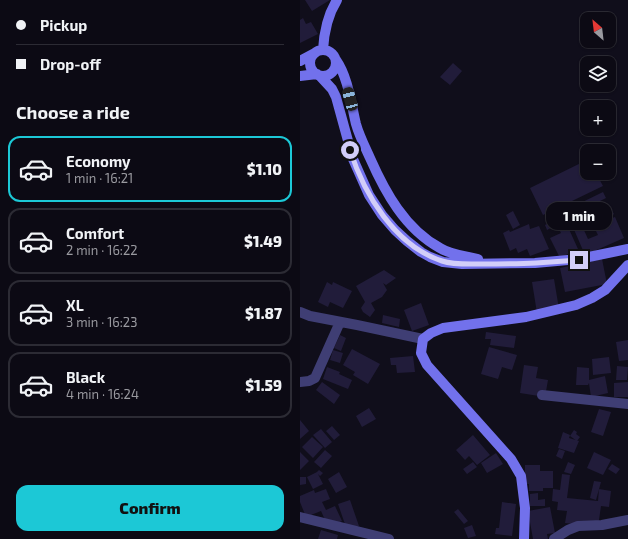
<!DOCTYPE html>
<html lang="en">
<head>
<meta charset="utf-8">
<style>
	body { margin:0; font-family:"Exo 2",sans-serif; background:#1a1822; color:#f1f3f6; height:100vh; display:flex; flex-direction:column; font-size:15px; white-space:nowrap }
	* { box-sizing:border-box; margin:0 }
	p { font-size:13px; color:#9a9aa0 }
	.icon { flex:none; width:22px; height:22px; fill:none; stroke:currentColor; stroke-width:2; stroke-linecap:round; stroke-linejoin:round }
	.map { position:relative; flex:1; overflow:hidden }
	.side { display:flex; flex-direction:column; background:#0c0a14; width:300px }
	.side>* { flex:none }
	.guide { display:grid; align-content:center; height:88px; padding:0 16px; background:#0c0a14 }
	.needle { width:26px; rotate:332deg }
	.tools { position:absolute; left:280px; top:12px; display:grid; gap:8px }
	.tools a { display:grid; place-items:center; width:36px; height:36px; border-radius:8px; background:#0c0a14; box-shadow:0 1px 3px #0004,0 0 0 1px #2c2b34; font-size:20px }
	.end { position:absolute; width:18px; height:18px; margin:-9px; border:5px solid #d2cef9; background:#111; box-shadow:0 0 0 2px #111 }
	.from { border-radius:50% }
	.bubble { position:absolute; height:28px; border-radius:12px; background:#0c0a14; box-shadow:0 1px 3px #0004,0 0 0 1px #2c2b34; font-size:13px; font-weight:800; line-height:28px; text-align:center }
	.car { position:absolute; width:12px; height:24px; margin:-12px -6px; border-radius:5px; box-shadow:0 0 3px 1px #0007; background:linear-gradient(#222 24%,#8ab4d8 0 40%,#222 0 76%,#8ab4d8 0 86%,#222 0) }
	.guide b { display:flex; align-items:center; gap:14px; height:38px; font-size:15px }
	.guide b+b { border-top:1px solid #2c2b34 }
	.guide i { width:10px; height:10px; background:#f1f3f6 }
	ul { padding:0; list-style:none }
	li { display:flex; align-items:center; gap:12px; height:66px; margin:0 8px 6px; padding:0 8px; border:2px solid #2c2b34; border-radius:12px }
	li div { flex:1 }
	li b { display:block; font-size:15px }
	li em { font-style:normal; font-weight:800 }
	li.selected { border-color:#1cc8d6 }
	li>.icon { width:36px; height:36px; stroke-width:1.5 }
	h2 { padding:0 16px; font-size:18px; line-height:48px }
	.cta { display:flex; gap:8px; margin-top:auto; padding:8px 16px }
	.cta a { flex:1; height:46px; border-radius:12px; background:#1cc8d6; color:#111; font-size:16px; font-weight:800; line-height:46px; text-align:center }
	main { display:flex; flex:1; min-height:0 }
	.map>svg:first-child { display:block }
</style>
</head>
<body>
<main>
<section class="side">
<div class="guide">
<b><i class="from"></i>Pickup</b>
<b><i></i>Drop-off</b>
</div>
<h2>Choose a ride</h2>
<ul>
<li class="selected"><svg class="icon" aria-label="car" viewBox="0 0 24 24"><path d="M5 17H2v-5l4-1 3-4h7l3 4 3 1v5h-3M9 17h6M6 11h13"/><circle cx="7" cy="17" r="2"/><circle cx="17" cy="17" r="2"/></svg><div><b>Economy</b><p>1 min · 16:21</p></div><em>$1.10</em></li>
<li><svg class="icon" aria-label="car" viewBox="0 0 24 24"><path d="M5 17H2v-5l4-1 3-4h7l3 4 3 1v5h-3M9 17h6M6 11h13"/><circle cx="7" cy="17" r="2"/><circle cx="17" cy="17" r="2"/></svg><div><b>Comfort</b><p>2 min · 16:22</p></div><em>$1.49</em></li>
<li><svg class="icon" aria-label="car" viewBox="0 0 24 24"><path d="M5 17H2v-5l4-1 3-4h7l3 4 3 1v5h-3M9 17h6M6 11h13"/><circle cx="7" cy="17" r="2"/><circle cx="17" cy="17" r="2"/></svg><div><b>XL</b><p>3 min · 16:23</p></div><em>$1.87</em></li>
<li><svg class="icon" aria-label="car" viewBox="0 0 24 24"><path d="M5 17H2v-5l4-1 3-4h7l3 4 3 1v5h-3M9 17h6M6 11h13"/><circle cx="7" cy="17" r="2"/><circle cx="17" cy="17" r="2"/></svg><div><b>Black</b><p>4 min · 16:24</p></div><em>$1.59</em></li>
</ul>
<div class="cta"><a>Confirm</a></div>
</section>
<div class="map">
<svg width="328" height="539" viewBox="0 0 328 539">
	<rect width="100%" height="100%" fill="#100e1b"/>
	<path fill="#211c3a" d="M5 0H30L12 11Z
		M3 18 6 24 11 22 18 34 0 43V20Z
		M153 63 162 71 150 85 140 77Z
		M287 160V173H296L303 186 243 215 230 188Z
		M303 192 306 198 286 208 291 217 300 213 302 219 283 228 288 239 298 235 295 229 309 223 307 220 315 217 324 238 285 255 272 225 277 223 274 218 266 222V220L247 230 245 225 263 215 262 212Z
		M309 206 314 214 309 218 303 209Z
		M213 211 220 225 213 229 206 215Z
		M229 224 230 229 239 226 249 249 230 256 227 249 218 253 216 248 210 251 203 233 209 230 210 232Z
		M268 227 278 249 260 258 250 238 261 233 260 231Z
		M302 259 307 284 265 292 260 268Z
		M84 270 96 278 86 285 83 283 87 290 82 297 71 303 75 310 70 317 63 312 61 308 65 302 56 286Z
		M254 279 259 309 237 313 232 282Z
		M27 282 32 285 33 282 52 291 43 308 30 302 28 307 18 302Z
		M121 303 129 325 112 331 104 310Z
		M83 315 100 319 99 327 82 323Z
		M186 332 216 336 214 348 190 345 191 339H185Z
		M40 335 46 338 41 351 34 348Z
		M328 340V360L319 361 316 342Z
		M189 347 217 355 212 370 202 367 198 379 181 374Z
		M52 349 80 364 68 384 53 375 55 372 43 365Z
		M33 350 43 353 40 363 30 360Z
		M113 356 115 372 97 373 96 365H91L90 358Z
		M309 357 311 373 293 375 292 359Z
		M224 365 238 367 236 378 248 380 245 397 220 393Z
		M317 366 328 367 327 380H316Z
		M27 367 40 372 39 374 52 380 48 389 23 379Z
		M277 367 289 368V380L305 376 308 393 291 397 289 383 288 385H276Z
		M22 382 40 395 34 404 16 390Z
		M328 382V397H314V383Z
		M69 408 76 419 62 427 56 416Z
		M299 409 311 412 303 436 291 432Z
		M0 420 9 431 0 439Z
		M32 426 40 435 34 440 26 431Z
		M21 429 32 442 25 448 13 435Z
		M274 430 277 432 276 434 280 437 277 441 270 436Z
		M263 432 270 435 269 438 279 441 274 453 258 448Z
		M173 435 190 455 177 465 169 456 165 460 156 450Z
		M12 437 23 447 13 458 2 447Z
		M259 449 265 451 262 459 256 456Z
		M25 450 32 456 21 468 14 462Z
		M0 452 9 461 0 470Z
		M294 452 311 460 303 475 287 468Z
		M196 453 203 464 187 473 181 463Z
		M173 462 177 467 167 474 163 469Z
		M268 462 275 465 271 474 264 472Z
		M312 464 320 469 316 474 308 469Z
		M225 465H240V471H253V488H243V491H229V484H225Z
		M19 470 23 473 20 476 18 474 23 484 13 489 7 477 17 472Z
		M39 472 47 487 36 493 28 479Z
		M262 474 270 475 267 498 298 501 299 489 311 491 309 507 301 506 298 527 265 523 267 511 257 510 258 502 252 501 253 489 260 490Z
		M0 477H6V484L0 485Z
		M294 481 301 482 296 500 290 498Z
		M26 489 30 499 22 502 26 510 35 506 42 521 33 525 26 522 21 511 6 517 0 502V496L14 490 15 493Z
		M238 493V500L245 499V506H230V494Z
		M50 500 59 526 47 530 38 504Z
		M202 502 216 504 212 536 195 534 196 528H199Z
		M250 507 255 533 247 534 248 539H233L228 511Z
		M158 509 168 521 164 524 154 512Z
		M172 525 176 536 168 538 164 528Z
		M21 530 38 535 37 539H18Z"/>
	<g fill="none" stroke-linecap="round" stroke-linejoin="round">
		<path stroke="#3f3e74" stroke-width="10" d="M0 312 10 316 57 325 123 339
			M0 382 9 381 15 378 40 322
			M242 395 328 404
			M0 517 89 539
			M254 539 268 530 278 526 302 525 328 520"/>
		<path stroke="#7271ec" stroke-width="10" d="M23 50C24 32 27 16 37 0
			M10 63a13 13 0 1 1 26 0a13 13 0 1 1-26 0Z
			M36 60C48 77 51 103 56 124 59 135 65 147 70 158 85 192 105 229 140 248 151 255 165 256 178 259
			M0 61 15 53
			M0 76 17 74
			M20 76 32 89 36 97 53 159 69 195 82 215 95 230 107 241 121 252 130 257 143 262 162 264 235 263 279 259 328 249
			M224 539 225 508 221 476 211 459 127 365 121 353 123 339 131 333 143 328 226 317 276 305 292 298 305 290 328 265"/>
	</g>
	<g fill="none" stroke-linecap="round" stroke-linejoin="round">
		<path stroke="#d2cef9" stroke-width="5" d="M50 150C64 194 95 246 142 261 154 265 169 264 181 264 200 264 218 264 236 263 250 262 265 261 279 260"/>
	</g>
</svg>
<div class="tools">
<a><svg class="needle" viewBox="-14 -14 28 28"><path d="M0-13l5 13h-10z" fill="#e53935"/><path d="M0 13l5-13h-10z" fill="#9a9aa0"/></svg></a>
<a><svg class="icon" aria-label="layers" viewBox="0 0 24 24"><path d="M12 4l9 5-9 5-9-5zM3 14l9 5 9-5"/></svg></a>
<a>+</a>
<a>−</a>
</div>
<i class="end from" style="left:50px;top:150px"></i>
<i class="end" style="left:279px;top:260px"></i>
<div class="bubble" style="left:246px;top:202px;width:66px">1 min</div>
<i class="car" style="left:50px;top:99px;rotate:345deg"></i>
</div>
</main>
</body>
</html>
